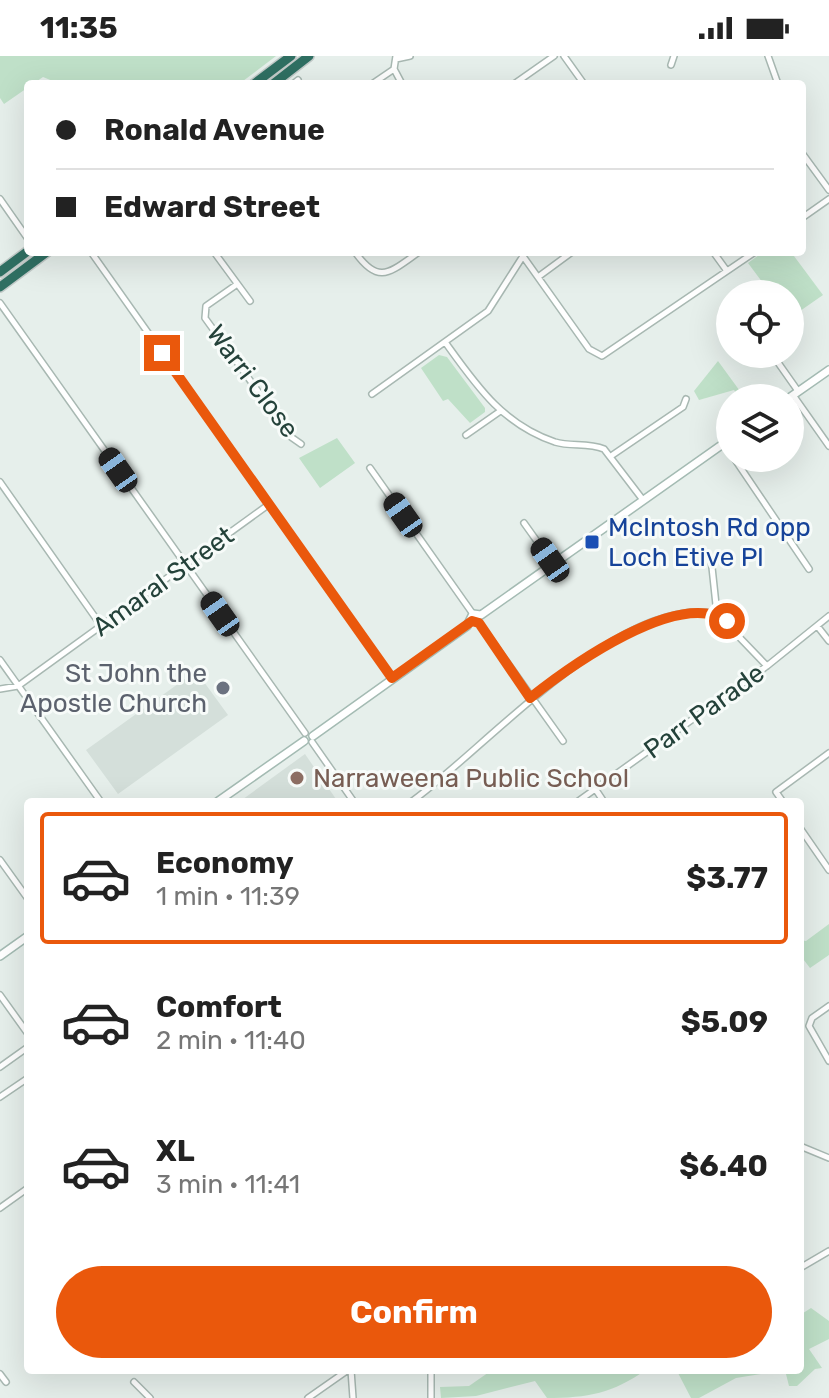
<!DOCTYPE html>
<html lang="en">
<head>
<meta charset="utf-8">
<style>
	body { margin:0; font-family:Rubik,sans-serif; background:#f2f2f2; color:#222; height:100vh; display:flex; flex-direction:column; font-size:30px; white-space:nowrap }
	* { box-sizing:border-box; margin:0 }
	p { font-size:26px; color:#767676 }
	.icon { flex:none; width:44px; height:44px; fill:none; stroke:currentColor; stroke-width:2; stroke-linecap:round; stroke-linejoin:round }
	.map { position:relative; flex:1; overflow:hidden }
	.sheet { position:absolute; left:24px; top:742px; width:780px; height:576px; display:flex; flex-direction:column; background:#fff; border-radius:8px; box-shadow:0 8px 32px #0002 }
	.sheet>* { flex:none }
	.guide { position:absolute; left:24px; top:24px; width:782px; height:176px; border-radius:8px; box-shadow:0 8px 32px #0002; display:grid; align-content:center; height:176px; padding:0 32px; background:#fff }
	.tools { position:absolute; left:716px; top:224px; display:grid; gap:16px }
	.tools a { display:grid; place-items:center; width:88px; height:88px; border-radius:50%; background:#fff; box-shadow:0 8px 32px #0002; font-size:40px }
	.end { position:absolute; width:36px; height:36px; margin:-18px; border:10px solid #ea580c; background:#fff; box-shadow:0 0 0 4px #fff }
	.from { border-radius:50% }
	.car { position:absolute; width:24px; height:48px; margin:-24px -12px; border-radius:10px; box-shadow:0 0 6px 2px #0007; background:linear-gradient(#222 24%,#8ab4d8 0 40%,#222 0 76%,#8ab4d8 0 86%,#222 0) }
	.guide b { display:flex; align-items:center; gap:28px; height:76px; font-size:30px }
	.guide b+b { border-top:2px solid #e0e0e0 }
	.guide i { width:20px; height:20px; background:#222 }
	ul { padding:14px 0 0; list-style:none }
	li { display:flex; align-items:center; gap:24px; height:132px; margin:0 16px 12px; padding:0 16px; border:4px solid transparent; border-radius:8px }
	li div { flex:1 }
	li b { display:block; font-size:30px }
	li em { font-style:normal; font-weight:700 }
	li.selected { border-color:#ea580c }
	li>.icon { width:72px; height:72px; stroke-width:1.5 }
	.cta { display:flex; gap:16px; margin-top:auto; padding:16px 32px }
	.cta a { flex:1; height:92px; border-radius:48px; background:#ea580c; color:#fff; font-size:32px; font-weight:700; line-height:92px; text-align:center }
	.status { display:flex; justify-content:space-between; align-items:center; height:56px; padding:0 40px; background:#fff; direction:ltr }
	.status svg { height:22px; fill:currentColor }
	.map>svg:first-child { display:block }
</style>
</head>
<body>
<div class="status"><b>11:35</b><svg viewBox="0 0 49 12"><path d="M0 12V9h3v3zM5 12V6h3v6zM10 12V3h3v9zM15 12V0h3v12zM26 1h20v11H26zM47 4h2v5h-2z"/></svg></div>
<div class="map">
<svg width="829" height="1342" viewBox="0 0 829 1342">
	<rect width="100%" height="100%" fill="#e6efeb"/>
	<path fill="#d4dfda" d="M196 615 228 659 118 738 86 694Z
		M305 698 338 746H239Z"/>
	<path fill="#bfe0c8" d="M0 0H276L239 28H60L43 21 4 48 0 42Z
		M763 196H791L823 239 790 262V238H764L768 234 748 207Z
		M439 299 447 301 485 352V356L470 367 448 343 443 345 421 312Z
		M718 305 745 342H740L734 334 699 344 694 335Z
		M337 382 355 407 320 432 299 402Z
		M829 868V899L810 912 800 899V884L806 885Z
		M811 1252 829 1265V1283L809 1293 822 1312 815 1313 797 1330H789L785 1314 736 1322 699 1342H691L678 1317 664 1314H800V1259Z
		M492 1314H646C613 1337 588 1342 547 1342L535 1325 476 1340 441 1342 440 1331 469 1330Z"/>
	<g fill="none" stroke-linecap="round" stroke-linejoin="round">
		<defs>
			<path id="street" d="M396 0 394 13 402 28
				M564 0 584 28
				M768 0 778 28
				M396 3 410 0
				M671 9 674 0
				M293 28 298 24
				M372 28 394 13
				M514 28 554 0
				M802 97 829 134
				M0 143 28 183
				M802 162 829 143
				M91 196 392 622
				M214 196 250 245
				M355 196C379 230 390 216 419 196
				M520 196 589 293 602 300 755 196
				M714 197 727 215
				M538 221 572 196
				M236 229 206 250 205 262 291 381 301 388
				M0 247 305 677
				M445 286C476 329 502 368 555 386 571 391 588 386 604 393L643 444
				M772 298 798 335
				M372 338 488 255 523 200
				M793 339 829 390
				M466 379 499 356
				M724 388 730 396
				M611 400 683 351 686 343
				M734 402 809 513
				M370 412 473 558
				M0 426 102 571
				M524 467 554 509
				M711 502 717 558
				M479 567 563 685
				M818 571 829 585
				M0 604 101 746
				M0 633 18 630 268 449
				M312 686 354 746
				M596 734 604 746
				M411 746C484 694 621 537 717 558L767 610
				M577 746 767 610 829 560
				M783 746 776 736 829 697
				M800 772 829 814
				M0 804 28 843
				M0 939 28 978
				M829 950 812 962 809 970 829 1005
				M0 1011 28 991
				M0 1041 28 1022
				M800 1090 829 1102
				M0 1152 28 1132
				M800 1212 829 1195
				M351 1314 353 1342
				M431 1314V1342
				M0 1318 6 1326
				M134 1326 150 1342
				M308 1342 348 1314"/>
			<path id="secondary" d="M789 342 829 314
				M313 680 467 570 473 558 481 559 730 383
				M217 746 304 685
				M0 900 28 880"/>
			<path id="highway" d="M254 28 291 0
				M273 28 309 0
				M0 216 28 195
				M0 231 47 196"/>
		</defs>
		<use href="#street" stroke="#a8b8b2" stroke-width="8"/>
		<use href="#secondary" stroke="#a4bbb3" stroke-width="10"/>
		<use href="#highway" stroke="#c2cac8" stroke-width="12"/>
		<use href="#street" stroke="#fff" stroke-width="5"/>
		<use href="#secondary" stroke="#fff" stroke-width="7"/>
		<use href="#highway" stroke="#2f6f62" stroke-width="9"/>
	</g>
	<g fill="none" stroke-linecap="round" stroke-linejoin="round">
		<path stroke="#ea580c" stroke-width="10" d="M162 297 392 622 472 565 479 567 530 642C569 611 678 532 727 565"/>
	</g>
	<rect fill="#1a4fb4" stroke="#f7fbf9" stroke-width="3" x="584" y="478" width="16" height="16" rx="4"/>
	<circle fill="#6b7280" stroke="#f7fbf9" stroke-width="3" cx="223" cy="632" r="8"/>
	<circle fill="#8d6e63" stroke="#f7fbf9" stroke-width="3" cx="297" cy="722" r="8"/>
	<g text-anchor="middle" stroke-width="6" stroke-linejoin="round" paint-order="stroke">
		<g font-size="26" fill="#24423a" stroke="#f7fbf9">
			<text transform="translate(253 325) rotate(53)" y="9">Warri Close</text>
			<text transform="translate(163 525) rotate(-36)" y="9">Amaral Street</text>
			<text transform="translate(704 655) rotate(-36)" y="9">Parr Parade</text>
		</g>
		<g font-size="26" fill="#164399" stroke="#f7fbf9" text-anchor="start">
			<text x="608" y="480">McIntosh Rd opp<tspan x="608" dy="30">Loch Etive Pl</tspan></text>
		</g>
		<g font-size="26" fill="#5b616d" stroke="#f7fbf9" text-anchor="end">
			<text x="207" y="626">St John the<tspan x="207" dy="30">Apostle Church</tspan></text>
		</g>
		<g font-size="26" fill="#785e54" stroke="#f7fbf9" text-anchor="start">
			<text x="313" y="731">Narraweena Public School</text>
		</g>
	</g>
</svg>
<div class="tools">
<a><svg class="icon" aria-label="locate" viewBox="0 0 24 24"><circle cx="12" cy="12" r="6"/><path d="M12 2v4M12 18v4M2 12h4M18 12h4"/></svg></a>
<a><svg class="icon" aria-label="layers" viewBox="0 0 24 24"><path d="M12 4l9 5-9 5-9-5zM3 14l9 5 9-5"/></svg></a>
</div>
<i class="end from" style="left:727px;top:565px"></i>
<i class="end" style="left:162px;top:297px"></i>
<i class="car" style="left:118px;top:414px;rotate:325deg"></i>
<i class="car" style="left:403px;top:459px;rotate:325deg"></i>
<i class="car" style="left:550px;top:504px;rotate:325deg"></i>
<i class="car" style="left:220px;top:558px;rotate:325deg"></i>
<div class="guide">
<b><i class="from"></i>Ronald Avenue</b>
<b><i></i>Edward Street</b>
</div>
<section class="sheet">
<ul>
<li class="selected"><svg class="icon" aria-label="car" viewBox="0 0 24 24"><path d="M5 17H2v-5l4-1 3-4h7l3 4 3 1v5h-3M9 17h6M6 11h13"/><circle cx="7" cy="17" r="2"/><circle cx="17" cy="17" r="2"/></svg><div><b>Economy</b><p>1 min · 11:39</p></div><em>$3.77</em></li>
<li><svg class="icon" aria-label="car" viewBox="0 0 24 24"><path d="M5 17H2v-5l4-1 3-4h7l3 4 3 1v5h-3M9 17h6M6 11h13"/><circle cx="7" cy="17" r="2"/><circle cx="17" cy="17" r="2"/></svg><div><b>Comfort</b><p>2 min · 11:40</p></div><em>$5.09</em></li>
<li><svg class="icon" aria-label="car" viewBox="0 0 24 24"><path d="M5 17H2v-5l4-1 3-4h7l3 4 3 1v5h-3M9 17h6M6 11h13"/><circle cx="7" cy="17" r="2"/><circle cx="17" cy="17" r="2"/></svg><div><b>XL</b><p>3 min · 11:41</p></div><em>$6.40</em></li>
</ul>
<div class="cta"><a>Confirm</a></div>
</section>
</div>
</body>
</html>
